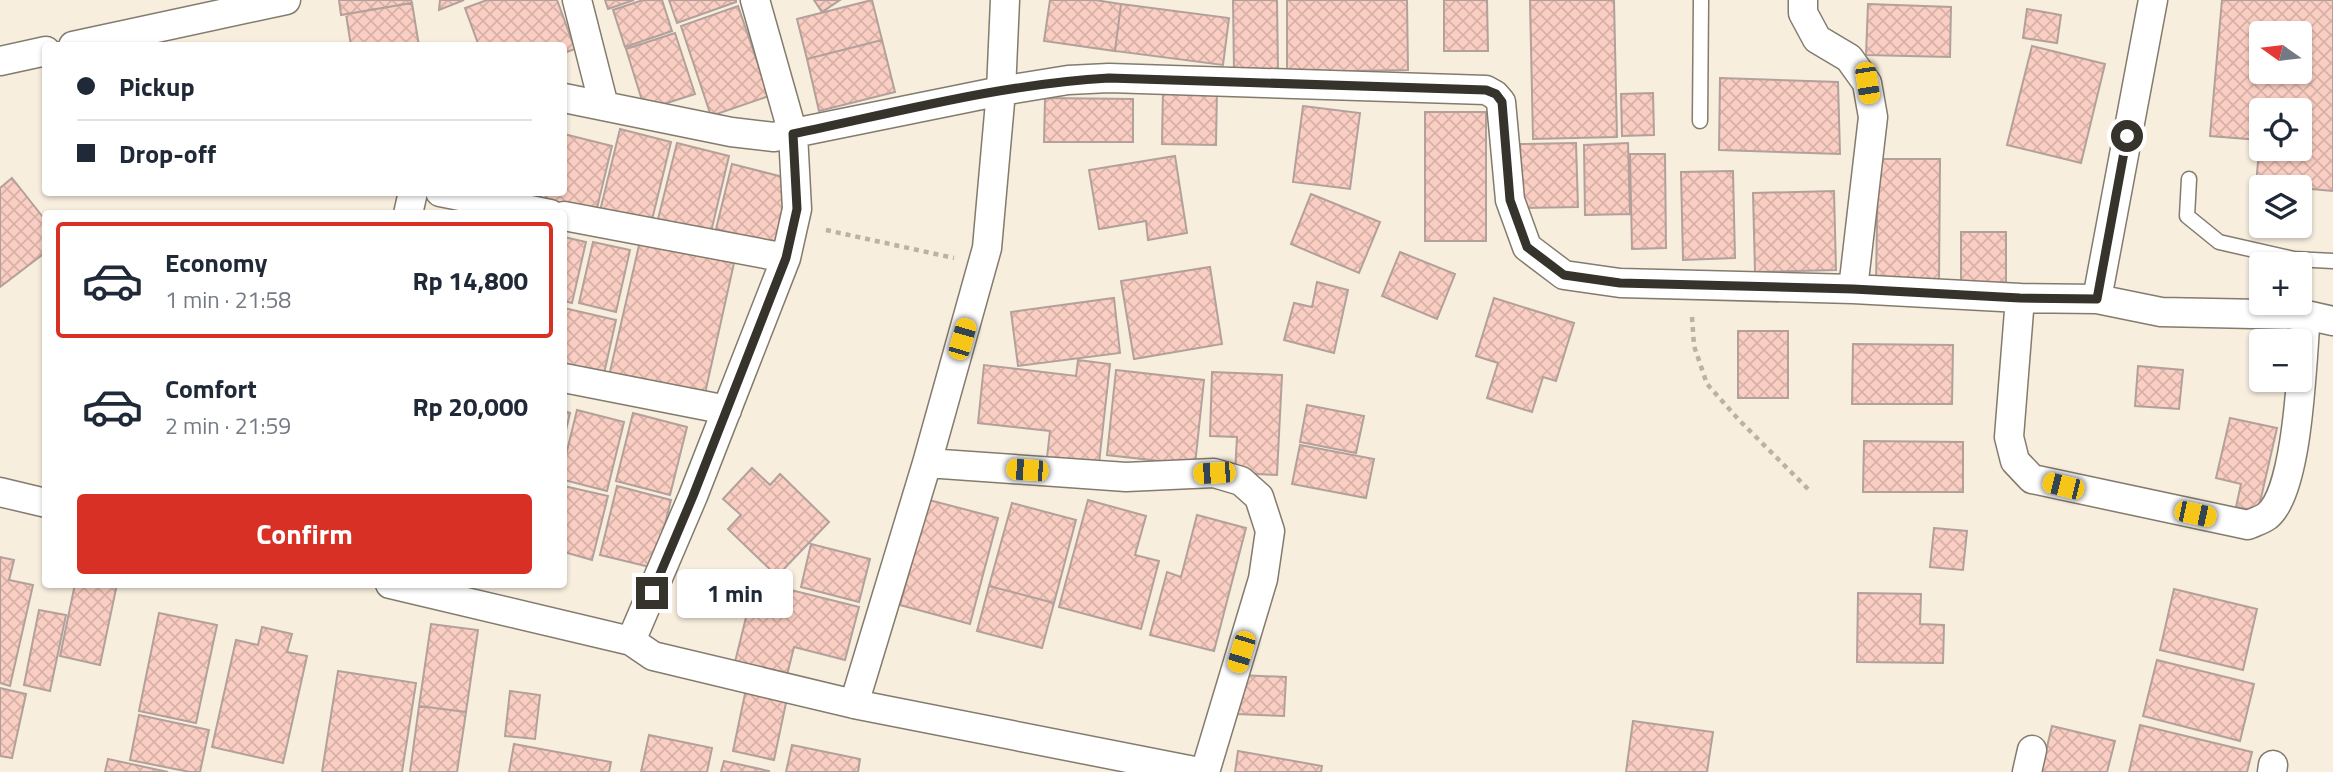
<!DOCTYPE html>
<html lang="en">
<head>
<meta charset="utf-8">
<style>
	body { margin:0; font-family:"Titillium Web",sans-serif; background:#f2f2f3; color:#1f2937; height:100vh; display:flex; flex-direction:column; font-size:26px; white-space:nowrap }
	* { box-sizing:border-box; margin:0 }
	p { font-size:23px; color:#747a83 }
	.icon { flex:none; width:38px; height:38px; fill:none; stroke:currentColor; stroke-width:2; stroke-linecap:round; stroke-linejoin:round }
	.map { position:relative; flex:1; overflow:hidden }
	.details { position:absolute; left:42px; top:210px; width:525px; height:378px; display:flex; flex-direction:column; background:#fff; border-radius:7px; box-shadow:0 2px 5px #0004 }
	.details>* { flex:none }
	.hud { position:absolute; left:42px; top:42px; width:525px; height:154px; border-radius:7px; box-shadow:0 2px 5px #0004; display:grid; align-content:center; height:154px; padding:0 35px; background:#fff }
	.needle { width:46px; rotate:284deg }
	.buttons { position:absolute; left:2249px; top:21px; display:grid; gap:14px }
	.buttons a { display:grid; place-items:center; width:63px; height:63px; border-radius:7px; background:#fff; box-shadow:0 2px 5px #0004; font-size:35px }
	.end { position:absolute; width:32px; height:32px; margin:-16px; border:9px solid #36332d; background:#fff; box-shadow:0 0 0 4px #fff }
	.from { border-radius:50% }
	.bubble { position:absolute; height:49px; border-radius:7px; background:#fff; box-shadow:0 2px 5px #0004; font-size:23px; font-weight:700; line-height:49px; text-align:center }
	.car { position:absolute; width:21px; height:42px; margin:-21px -10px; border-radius:9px; box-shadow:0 0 5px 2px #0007; background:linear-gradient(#f5c518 24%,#345 0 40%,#f5c518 0 76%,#345 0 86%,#f5c518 0) }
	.hud b { display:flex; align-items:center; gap:24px; height:66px; font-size:26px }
	.hud b+b { border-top:2px solid #e0e1e3 }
	.hud i { width:18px; height:18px; background:#1f2937 }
	ul { padding:12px 0 0; list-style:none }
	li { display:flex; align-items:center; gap:21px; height:116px; margin:0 14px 10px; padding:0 21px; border:4px solid transparent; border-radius:7px }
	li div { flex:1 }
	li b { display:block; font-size:26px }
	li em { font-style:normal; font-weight:700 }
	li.on { border-color:#d93025 }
	li>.icon { width:63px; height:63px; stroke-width:1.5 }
	.button { display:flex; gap:14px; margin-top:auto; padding:14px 35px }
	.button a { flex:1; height:80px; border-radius:7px; background:#d93025; color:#fff; font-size:28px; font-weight:700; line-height:80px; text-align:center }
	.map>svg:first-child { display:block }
</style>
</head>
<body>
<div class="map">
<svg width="2333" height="772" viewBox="0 0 2333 772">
	<defs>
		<pattern id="building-cross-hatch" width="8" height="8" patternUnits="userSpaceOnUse" patternTransform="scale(1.75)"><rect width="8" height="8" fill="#facec2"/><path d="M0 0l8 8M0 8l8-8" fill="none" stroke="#d7b1a7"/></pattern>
	</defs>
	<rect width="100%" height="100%" fill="#f7eede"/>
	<path fill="url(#building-cross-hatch)" stroke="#b3a09b" stroke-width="2" fill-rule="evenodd" d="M339 0H411L412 3 341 15Z
		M440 0H464L439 10Z
		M487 0H557L575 49 564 53V46H479L465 8Z
		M605 0H634L608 9Z
		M643 0H662L672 31 625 47 613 10Z
		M669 0H736V2L677 23Z
		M814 0H840L822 12Z
		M872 0 882 40 807 59 797 19Z
		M1050 0H1095L1121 4 1115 51 1044 41Z
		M1233 0H1277L1278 70 1234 71Z
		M1287 0H1407L1408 70 1287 72Z
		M1444 0H1487L1488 51H1444Z
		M1530 0H1614L1617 137 1533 139Z
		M2222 0H2333V191L2256 184 2260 140 2210 136ZM2261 33H2300V72H2261ZM2261 110H2300V149H2261Z
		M412 3 419 46H351L346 14Z
		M1121 4 1229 18 1223 65 1115 51Z
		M1868 4 1951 7 1950 57 1866 55Z
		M738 6 769 96 711 116 681 26Z
		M2027 9 2061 15 2057 43 2023 38Z
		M675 33 695 94 645 110 626 49Z
		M882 40 895 92 819 111 807 59Z
		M2032 46 2105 64 2081 163 2007 145Z
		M1720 78 1838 82 1840 154 1719 150Z
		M1163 88 1217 89 1216 145 1162 144Z
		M1653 93 1654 135 1622 136 1621 94Z
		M1045 98 1133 99V142H1044Z
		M1303 106 1360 113 1350 189 1293 182Z
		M1425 112H1486V241H1425Z
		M620 129 671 142 651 224 600 211Z
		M564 134 612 146 596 212 545 199 547 192H564Z
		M677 143 729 156 711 232 658 219Z
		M1576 143 1578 207 1522 208 1520 144Z
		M1628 143 1630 214 1585 215 1584 145Z
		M1630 154H1665L1666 248 1632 249Z
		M1175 156 1187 233 1148 240 1146 221 1099 229 1089 170Z
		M1878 159H1940L1939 284H1876Z
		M732 164 791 179 775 244 716 229Z
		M1733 171 1735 258 1683 260 1681 172Z
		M12 178 46 221V252L0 287V188Z
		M1834 191 1836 270 1755 272 1753 193Z
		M506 192H542L540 200Z
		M1311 194 1380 222 1359 273 1291 244Z
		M1961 232H2006V287H1961Z
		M564 237 586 242 572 303 564 301Z
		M640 241 734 263 704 398 609 376Z
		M593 242 630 250 616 312 579 303Z
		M1400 252 1455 274 1437 319 1382 296Z
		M1210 267 1222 344 1134 359 1121 281Z
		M1317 282 1348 290 1334 353 1284 340 1294 303 1312 307Z
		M1114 298 1120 353 1018 366 1011 312Z
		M1494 298 1574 323 1556 381 1543 377 1532 412 1487 398 1498 363 1476 356Z
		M564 308 616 320 603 378 564 369Z
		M1738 331H1788V398H1738Z
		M1853 344 1953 345 1952 404H1852Z
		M1078 360 1110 364 1098 472 1046 466 1050 431 978 423 984 365 1076 376Z
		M2138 366 2183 370 2179 409 2135 406Z
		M1116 370 1204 380 1195 465 1107 455Z
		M1212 372 1282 375 1277 475 1235 473 1237 437 1210 436Z
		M1307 405 1364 416 1356 453 1300 442Z
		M577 410 624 422 607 491 564 480V463Z
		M564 411 570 413 564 439Z
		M633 413 687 427 670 495 616 481Z
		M2230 418 2277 428 2258 511 2236 507 2241 484 2216 478Z
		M1864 441 1963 442V492H1863Z
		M1300 445 1374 459 1366 498 1292 484Z
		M752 468 770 485 780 474 829 522 777 576 728 529 741 515 723 499Z
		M564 486 608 496 592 560 564 552Z
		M617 486 671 500 654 568 600 555Z
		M929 500 998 518 970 624 900 605Z
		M1088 500 1146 516 1135 555 1159 561 1141 629 1059 607Z
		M1012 503 1076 520 1054 603 989 586Z
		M1197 515 1246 528 1214 651 1150 635 1167 572 1181 577Z
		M1934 528 1967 531 1963 570 1930 567Z
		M811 544 870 559 859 602 801 587Z
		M0 557 14 560 9 580 33 585 10 686 0 683Z
		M755 581 859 607 845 660 794 647 785 683 733 670Z
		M75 584H117L100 665 60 656Z
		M989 586 1054 603 1042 648 977 631Z
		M2174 589 2257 609 2243 670 2160 650Z
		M1858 593 1921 594 1920 624 1944 625 1943 663 1857 662Z
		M39 610 66 615 50 691 24 685Z
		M159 613 217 625 196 723 139 711Z
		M431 624 478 630 466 712 419 706Z
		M262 627 292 634 287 652 307 656 283 763 212 747 236 640 258 645Z
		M2157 660 2254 684 2240 741 2143 716Z
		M338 671 416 683 402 772H322Z
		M1239 675 1286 677 1284 716 1237 714Z
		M0 688 26 694 12 758 0 756Z
		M746 689 787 698 774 760 733 751Z
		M510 691 540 695 535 739 505 736Z
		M419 706 466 712 457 772H410Z
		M139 715 209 730 200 772H190L130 760Z
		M1633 721 1713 732 1707 772H1626Z
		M2140 725 2252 752 2247 772H2129Z
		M2052 726 2115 741 2107 772H2041Z
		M649 735 712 748 707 772H641Z
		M514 744 611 762 609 772H509Z
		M792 745 860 759 858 772H786Z
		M1238 751 1322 766 1321 772H1235Z
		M108 759 168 772H105Z
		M724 761 769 771V772H721Z"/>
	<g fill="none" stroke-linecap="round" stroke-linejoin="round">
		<defs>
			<path id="service" d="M1700 121 1701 0
				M2189 179 2187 216 2219 242 2294 259 2333 261"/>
			<path id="minor" d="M577 0 604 106
				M1803 0V13L1817 39 1849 58 1867 83 1873 117 1853 289
				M73 46 286 0
				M0 61 46 51
				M564 98 731 132 774 137 1001 91 1068 80 1109 78 1486 90 1495 95 1501 102 1510 200 1527 247 1564 275 1620 283 1853 289 2020 298 2097 299 2161 312 2306 315 2333 321
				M440 192 550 214
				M408 214 413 192
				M564 216 786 258
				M2020 298 2009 437 2015 461 2032 479 2248 525C2254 522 2262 520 2267 516 2299 492 2302 357 2306 315
				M2097 299 2153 0
				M564 378 727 410
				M927 463 1126 477 1214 473 1241 481 1259 497 1270 531 1263 579 1205 772
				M0 492 46 503
				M390 584 631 641 653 656 854 704 1199 772
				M631 641 693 496 786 258 797 209 793 134 755 0
				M854 704 927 463 987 248 1001 91 1005 0
				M2027 772 2032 750
				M2272 772 2273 765"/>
		</defs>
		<use href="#service" stroke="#837b6d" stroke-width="17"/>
		<use href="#minor" stroke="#837b6d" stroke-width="31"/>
		<path stroke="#b9b2a5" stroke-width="4.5" stroke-dasharray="5 5" stroke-linecap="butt" d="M826 230 954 258
			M1692 317 1694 346 1707 384 1739 420 1811 492"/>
		<use href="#service" stroke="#fff" stroke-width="14"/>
		<use href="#minor" stroke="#fff" stroke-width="28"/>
	</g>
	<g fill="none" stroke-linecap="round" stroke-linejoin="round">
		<path stroke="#36332d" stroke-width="9" d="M652 593 693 496 786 258 797 209 793 134C898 112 1002 84 1109 78L1486 90 1496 94 1502 102 1510 200 1527 247 1564 275 1620 283 1853 289 2020 298 2097 299 2127 136"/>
	</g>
</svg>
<div class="buttons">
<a><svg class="needle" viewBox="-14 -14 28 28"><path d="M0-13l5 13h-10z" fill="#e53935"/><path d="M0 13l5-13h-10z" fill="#747a83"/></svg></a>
<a><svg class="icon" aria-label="locate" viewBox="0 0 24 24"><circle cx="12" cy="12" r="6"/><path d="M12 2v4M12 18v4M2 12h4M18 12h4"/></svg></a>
<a><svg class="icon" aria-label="layers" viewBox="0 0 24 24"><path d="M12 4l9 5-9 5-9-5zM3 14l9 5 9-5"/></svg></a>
<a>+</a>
<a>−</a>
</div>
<i class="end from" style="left:2127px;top:136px"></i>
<i class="end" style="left:652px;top:593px"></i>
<div class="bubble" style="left:677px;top:569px;width:116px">1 min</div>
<i class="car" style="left:1867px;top:83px;rotate:171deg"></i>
<i class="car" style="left:962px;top:339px;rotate:16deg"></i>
<i class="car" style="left:1027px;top:470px;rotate:274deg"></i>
<i class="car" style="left:1214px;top:473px;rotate:267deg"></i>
<i class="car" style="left:2063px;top:486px;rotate:284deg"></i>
<i class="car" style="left:2195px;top:514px;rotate:102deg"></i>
<i class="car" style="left:1241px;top:652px;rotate:197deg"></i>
<div class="hud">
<b><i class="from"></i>Pickup</b>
<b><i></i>Drop-off</b>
</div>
<section class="details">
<ul>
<li class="on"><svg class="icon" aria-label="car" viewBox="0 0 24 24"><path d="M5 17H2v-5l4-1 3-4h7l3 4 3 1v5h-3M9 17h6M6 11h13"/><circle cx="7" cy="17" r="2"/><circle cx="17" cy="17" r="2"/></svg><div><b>Economy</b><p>1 min · 21:58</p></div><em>Rp 14,800</em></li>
<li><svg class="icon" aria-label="car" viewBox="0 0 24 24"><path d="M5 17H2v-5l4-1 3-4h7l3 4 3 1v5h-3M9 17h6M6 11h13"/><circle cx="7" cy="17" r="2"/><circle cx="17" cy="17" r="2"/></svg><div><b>Comfort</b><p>2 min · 21:59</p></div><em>Rp 20,000</em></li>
</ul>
<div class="button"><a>Confirm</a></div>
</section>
</div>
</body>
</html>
